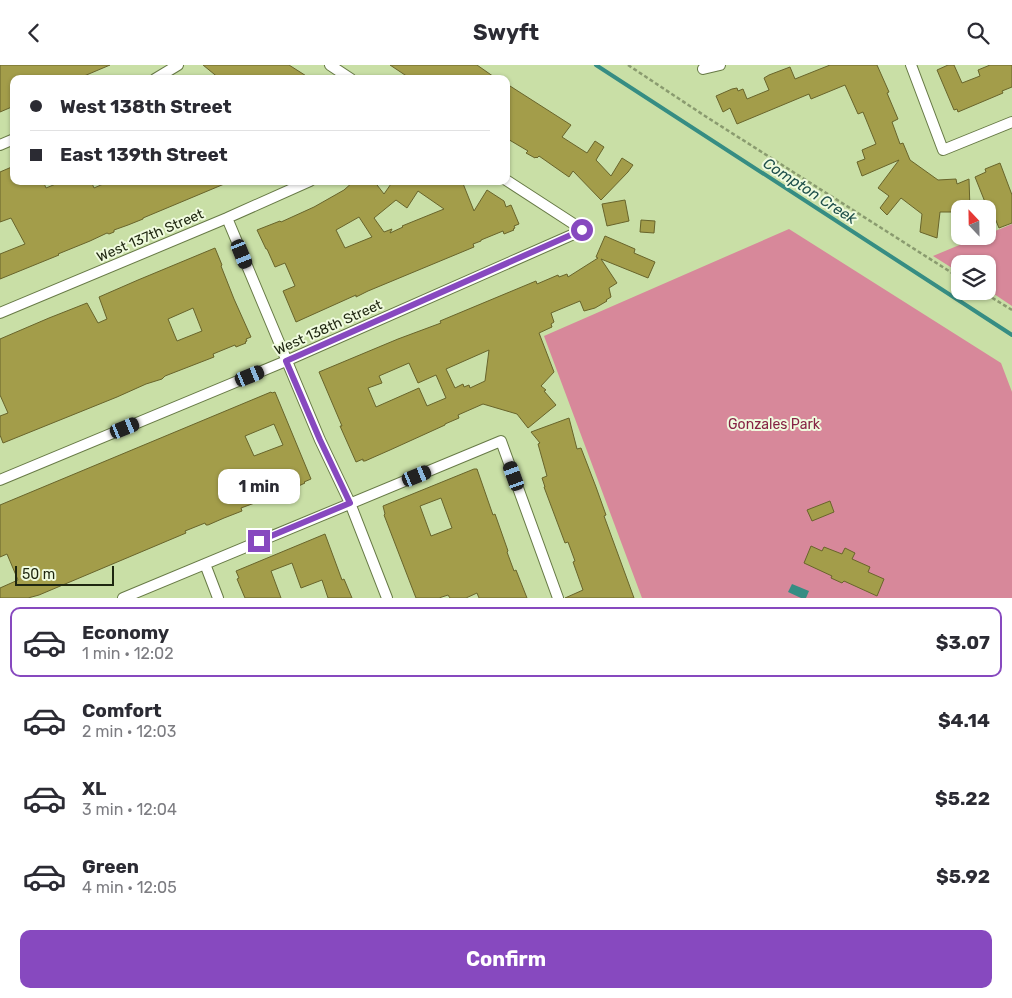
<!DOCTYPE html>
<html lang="en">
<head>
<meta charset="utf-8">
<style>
	body { margin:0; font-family:Rubik,sans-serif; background:#f2f2f3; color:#2b2b33; height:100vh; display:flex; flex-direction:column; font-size:19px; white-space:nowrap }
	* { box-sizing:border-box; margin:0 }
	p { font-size:16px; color:#7c7c81 }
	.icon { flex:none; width:28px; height:28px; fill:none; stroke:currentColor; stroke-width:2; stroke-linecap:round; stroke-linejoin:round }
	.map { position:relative; height:533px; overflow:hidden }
	.drawer { display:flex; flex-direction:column; background:#fff; flex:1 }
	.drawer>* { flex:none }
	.guide { position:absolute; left:10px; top:10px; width:500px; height:110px; border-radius:10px; box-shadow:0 1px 4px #0004; display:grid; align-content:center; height:110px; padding:0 20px; background:#fff }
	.needle { width:32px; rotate:338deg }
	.fabs { position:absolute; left:951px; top:135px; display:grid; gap:10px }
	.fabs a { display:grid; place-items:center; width:45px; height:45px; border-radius:10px; background:#fff; box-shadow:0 1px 4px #0004; font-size:25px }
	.scale { position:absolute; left:15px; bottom:12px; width:99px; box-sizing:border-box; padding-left:5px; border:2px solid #1e2610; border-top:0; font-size:14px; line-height:18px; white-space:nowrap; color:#1e2610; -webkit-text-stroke:4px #f0fbdf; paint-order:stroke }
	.end { position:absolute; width:22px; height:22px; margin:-11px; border:6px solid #8749bf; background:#fff; box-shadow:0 0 0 2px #fff }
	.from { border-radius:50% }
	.bubble { position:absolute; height:35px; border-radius:10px; background:#fff; box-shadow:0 1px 4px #0004; font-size:16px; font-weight:700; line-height:35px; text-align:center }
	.car { position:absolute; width:15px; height:30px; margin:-15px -8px; border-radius:6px; box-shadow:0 0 4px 1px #0007; background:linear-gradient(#222 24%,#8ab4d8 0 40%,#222 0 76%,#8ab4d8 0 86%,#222 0) }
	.guide b { display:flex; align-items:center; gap:18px; height:48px; font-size:19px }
	.guide b+b { border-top:1px solid #e1e1e2 }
	.guide i { width:12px; height:12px; background:#2b2b33 }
	ul { padding:9px 0 0; list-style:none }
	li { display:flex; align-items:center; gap:15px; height:70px; margin:0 10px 8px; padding:0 10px; border:2px solid transparent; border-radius:10px }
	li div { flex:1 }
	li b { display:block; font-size:19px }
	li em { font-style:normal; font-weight:700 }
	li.current { border-color:#8749bf }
	li>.icon { width:45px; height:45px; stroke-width:1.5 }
	.button { display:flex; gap:10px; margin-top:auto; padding:10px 20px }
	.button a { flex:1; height:58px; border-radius:10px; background:#8749bf; color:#fff; font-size:20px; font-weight:700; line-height:58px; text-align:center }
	header { display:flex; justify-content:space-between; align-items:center; height:65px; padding:0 20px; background:#fff; font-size:22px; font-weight:700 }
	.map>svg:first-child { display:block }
</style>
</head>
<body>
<header><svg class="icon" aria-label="back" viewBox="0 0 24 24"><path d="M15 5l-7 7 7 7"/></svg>Swyft<svg class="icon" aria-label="search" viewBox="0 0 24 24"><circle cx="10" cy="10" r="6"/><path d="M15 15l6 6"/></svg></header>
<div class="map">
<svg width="1012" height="533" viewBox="0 0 1012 533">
	<rect width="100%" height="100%" fill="#c9dfa6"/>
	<path fill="#d7889a" d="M1012 159V241L988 225V199H960V208L933 191 981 171H988V169Z
		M789 164 1001 298 1012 327V533H642L544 271Z"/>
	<path fill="#368d83" d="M792 519 809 526 806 533H801L788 527Z"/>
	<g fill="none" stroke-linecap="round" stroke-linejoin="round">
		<path stroke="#368d83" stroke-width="4" d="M596 0 1012 270"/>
	</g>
	<path fill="#a39d4a" stroke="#68642b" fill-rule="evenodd" d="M0 0H110L77 14H14V41L0 47Z
		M203 0H289L311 14H220Z
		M390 0H477L497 14H411Z
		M830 0H877L889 27 887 28 898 54 892 57 900 79 903 78 910 95 938 115 956 114 957 119 969 114 970 144H960V147H940L937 173 920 167 922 149 901 133 887 150 880 143 889 131 878 123 899 95 862 111 857 97 865 94 862 85 876 79 863 47 858 49 845 20 811 34 809 29 737 59 730 43 723 47 716 31 732 24 737 23 738 26 743 24 747 34 769 25 764 13 769 10 790 2 795 14Z
		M948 0H954L962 18 980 11 978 5 990 0H1012V22L1002 26 1003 28 958 47 957 44 954 45 937 5Z
		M510 21 571 60 562 72 587 88 595 76 604 82 596 95 611 111 622 93 633 100 628 107 601 135 573 106 569 112 539 91 537 93 536 92 535 93 526 88 528 86 506 73V27Z
		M1000 98 1012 130V158L999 163 992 146 989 147 975 112 986 107 985 104Z
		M14 101V116H43L46 123 63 116H91L94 123 110 116 229 117 143 153V154L128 160 114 165V167L109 169 107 168 90 176 58 189 59 190 0 214V189L25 179 11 153 0 157V107Z
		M354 116H374L384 129 393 116H462L474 146 487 125 504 136 506 142 511 140 519 159 514 161 515 163 513 164 514 165 504 169 503 166 481 175V176L473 179 474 182 368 226 356 232V230L296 257 283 226 295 221 285 198 275 202 267 184H266L257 165 280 156 281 157 314 142 344 125ZM418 126 444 144 402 161 403 162 390 168 392 164 384 167 374 153 396 135 407 143ZM359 152 372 172 345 183 336 165Z
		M625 135 629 156 607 161 602 139Z
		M641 155 655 156 654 168 640 167Z
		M605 171 635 184 634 188 655 197 648 213 601 194 617 218 609 223 611 232 606 235 607 236 595 243 584 246 580 236 551 248 554 257 551 259 552 262 539 268 554 307 541 321 546 325 544 326 556 340 528 363 517 349 483 339 458 350 459 353 445 359V360L390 385 365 396H363V394L356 397 340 361H342L319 307 398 274 441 258 440 256 536 216 537 219 558 210 559 212 567 209 568 212 598 193 596 192ZM489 285 485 316 470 323 469 320 464 322 463 319 455 323 446 304ZM409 298 418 318 436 310 446 333 427 341 419 323 376 342 368 323 382 318 379 311Z
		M215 183 222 200 221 201 234 234 251 272 246 274 247 276 245 277 246 278 236 282 235 280 213 289 214 292 165 311 162 314 146 319 117 332 3 378 0 370V351L8 348 0 330V274L49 253 87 238 98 258 107 254 99 232 138 215ZM193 243 202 266 177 276 168 254Z
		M271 327 272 328 275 327 311 414 304 417 305 418 290 425 241 443 242 446 224 453 208 460H206L205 458 185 466 186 468 39 530 28 533H0V523L18 515 7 489 0 492V440ZM274 359 283 380 254 391 245 371Z
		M569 353 577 384 581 383 596 422 606 450 604 451 634 533H565L583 525 573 497 575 496 568 477 565 478 544 422H545L542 413 547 411 538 379 540 378 531 367Z
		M474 404H477L493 450 495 449 508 486 507 487 514 506 516 505 527 533H479L477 528 466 533H450L448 530 439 533H416L384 450 385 449 383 441ZM441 433 452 463 431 471 420 441Z
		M830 436 834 447 812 456 807 445Z
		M325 469 342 515 344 514 352 533H328L322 515 301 523 292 498 271 506 281 533H245L237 514 239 513 236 506Z
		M811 481 822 486 824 482 842 489 845 483 855 488 852 494 870 502 868 507 884 514 877 531 844 516 842 518 831 513 832 511 804 498Z"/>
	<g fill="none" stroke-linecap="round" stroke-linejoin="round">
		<defs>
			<path id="street" d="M330 0 351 14
				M911 0 943 85 1012 57
				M703 4 720 0
				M155 14 178 0
				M0 80 14 74
				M506 115 583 165
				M227 153 320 375 350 438 387 533
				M0 248 227 153 310 116
				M0 415 286 296 583 165
				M205 499 218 533
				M123 533 501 376 558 533"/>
		</defs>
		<use href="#street" stroke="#677a46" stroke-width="12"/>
		<path stroke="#8a9b6f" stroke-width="2.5" stroke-dasharray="4 2.5" stroke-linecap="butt" d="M628 0 705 51 960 213
			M981 226 1012 245"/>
		<use href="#street" stroke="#fff" stroke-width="10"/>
	</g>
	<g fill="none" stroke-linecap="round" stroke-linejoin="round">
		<path stroke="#8749bf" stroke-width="6" d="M259 476 350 438 320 375 286 296 582 165"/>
	</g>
	<g text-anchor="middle" stroke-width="4" stroke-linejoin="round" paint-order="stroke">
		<g font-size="14" fill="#1e2610" stroke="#f0fbdf">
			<text transform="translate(150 170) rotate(-23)" y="5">West 137th Street</text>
			<text transform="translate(328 262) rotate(-24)" y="5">West 138th Street</text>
		</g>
		<g font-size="14" fill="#862344" stroke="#f0fbdf">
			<text x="774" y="364">Gonzales Park</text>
		</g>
		<g font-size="15" font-style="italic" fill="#20514c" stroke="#f0fbdf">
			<text transform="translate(810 126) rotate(33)" y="5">Compton Creek</text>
		</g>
	</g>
</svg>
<div class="fabs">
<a><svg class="needle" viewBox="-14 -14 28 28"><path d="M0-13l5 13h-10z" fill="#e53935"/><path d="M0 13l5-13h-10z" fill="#7c7c81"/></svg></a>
<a><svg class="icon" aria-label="layers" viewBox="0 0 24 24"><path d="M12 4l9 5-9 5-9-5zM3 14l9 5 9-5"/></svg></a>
</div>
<div class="scale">50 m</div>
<i class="end from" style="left:582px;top:165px"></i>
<i class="end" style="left:259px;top:476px"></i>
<div class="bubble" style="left:218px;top:404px;width:82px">1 min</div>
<i class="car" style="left:242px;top:189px;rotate:158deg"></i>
<i class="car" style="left:250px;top:311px;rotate:68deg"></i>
<i class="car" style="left:125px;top:363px;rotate:68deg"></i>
<i class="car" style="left:417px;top:411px;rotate:68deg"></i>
<i class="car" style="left:514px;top:411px;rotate:340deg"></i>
<div class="guide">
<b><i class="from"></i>West 138th Street</b>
<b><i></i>East 139th Street</b>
</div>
</div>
<section class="drawer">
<ul>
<li class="current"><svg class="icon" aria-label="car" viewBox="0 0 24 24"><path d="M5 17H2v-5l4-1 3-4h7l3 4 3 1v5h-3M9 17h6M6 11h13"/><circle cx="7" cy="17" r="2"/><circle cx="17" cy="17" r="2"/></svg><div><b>Economy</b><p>1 min · 12:02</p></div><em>$3.07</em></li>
<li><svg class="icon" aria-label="car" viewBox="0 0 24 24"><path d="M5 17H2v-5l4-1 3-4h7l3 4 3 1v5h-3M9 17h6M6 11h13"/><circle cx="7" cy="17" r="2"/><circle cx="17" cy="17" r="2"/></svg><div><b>Comfort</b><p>2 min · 12:03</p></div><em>$4.14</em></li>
<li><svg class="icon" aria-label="car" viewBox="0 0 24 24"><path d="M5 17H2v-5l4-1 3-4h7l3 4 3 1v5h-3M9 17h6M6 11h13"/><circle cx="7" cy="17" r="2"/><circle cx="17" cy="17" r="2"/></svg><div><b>XL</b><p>3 min · 12:04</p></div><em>$5.22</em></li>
<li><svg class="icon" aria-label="car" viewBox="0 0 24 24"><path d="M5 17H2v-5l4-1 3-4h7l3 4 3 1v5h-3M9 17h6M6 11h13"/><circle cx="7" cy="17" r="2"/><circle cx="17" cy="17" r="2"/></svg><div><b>Green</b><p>4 min · 12:05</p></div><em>$5.92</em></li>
</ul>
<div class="button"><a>Confirm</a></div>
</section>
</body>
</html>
